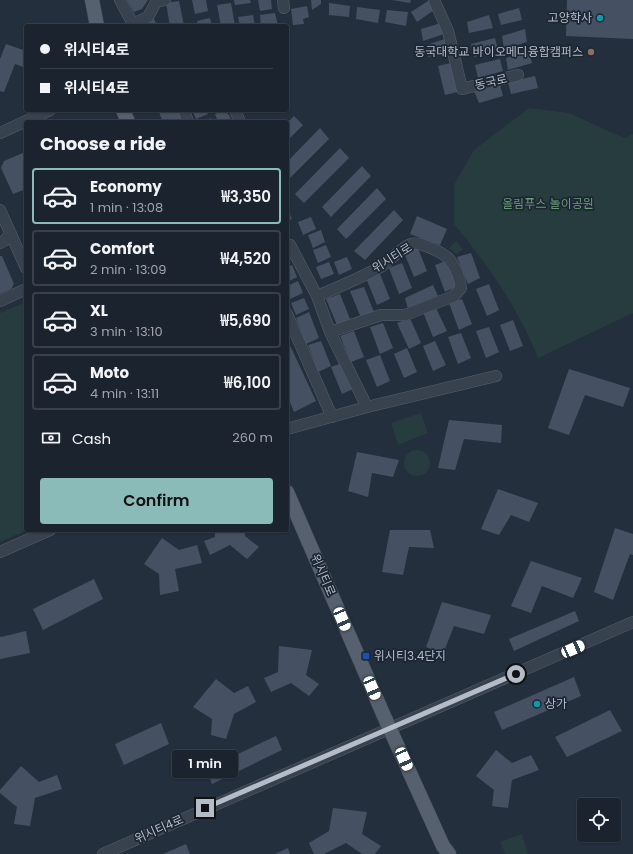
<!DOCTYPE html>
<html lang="en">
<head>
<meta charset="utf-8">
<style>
	body { margin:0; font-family:Poppins,"Noto Sans KR",sans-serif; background:#282f3a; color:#f1f3f6; height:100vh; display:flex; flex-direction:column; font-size:15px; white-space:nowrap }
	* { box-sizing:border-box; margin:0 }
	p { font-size:13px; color:#a0a4aa }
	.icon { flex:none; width:22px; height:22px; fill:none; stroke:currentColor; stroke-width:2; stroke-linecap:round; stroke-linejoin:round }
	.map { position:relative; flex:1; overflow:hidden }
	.details { position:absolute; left:24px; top:120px; width:265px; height:412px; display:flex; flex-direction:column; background:#1b232e; border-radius:4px; box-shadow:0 1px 3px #0004,0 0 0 1px #39404a }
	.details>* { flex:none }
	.guide { position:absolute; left:24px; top:24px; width:265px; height:88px; border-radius:4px; box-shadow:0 1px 3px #0004,0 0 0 1px #39404a; display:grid; align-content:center; height:88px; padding:0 16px; background:#1b232e }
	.buttons { position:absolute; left:577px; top:798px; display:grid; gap:8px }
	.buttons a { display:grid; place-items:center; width:44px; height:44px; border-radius:4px; background:#1b232e; box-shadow:0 1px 3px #0004,0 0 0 1px #39404a; font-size:20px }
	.end { position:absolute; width:18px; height:18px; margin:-9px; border:5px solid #b4bcc9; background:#111; box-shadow:0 0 0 2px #111 }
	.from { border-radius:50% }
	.bubble { position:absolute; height:28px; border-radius:4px; background:#1b232e; box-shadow:0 1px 3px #0004,0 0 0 1px #39404a; font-size:13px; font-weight:600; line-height:28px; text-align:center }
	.car { position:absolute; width:12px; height:24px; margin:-12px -6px; border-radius:5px; box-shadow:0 0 3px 1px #0007; background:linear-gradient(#fff 24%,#345 0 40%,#fff 0 76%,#345 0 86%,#fff 0) }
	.guide b { display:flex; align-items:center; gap:14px; height:38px; font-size:15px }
	.guide b+b { border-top:1px solid #39404a }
	.guide i { width:10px; height:10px; background:#f1f3f6 }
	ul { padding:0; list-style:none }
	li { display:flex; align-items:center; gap:12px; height:56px; margin:0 8px 6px; padding:0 8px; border:2px solid #39404a; border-radius:4px }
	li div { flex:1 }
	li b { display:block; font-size:15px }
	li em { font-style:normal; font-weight:600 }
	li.current { border-color:#8bbbb9 }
	li>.icon { width:36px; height:36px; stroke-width:1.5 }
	h2 { padding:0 16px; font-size:18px; line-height:48px }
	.pay { display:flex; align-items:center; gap:10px; height:44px; padding:0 16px; font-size:15px }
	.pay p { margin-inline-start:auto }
	.action { display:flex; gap:8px; margin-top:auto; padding:8px 16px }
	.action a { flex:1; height:46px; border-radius:4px; background:#8bbbb9; color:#111; font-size:16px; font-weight:600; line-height:46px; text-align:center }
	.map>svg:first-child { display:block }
</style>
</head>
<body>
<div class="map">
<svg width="633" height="854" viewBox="0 0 633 854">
	<rect width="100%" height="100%" fill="#242f3e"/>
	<path fill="#263c3f" d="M529 108 569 113 624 138 633 134V313L538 358C532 343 525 328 517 314 499 281 477 252 454 224V185L474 150Z
		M456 241 463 250 456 254 449 248Z
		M26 302V530H27L0 542V313Z
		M421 413 428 433 398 445 391 423Z
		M404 463a13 13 0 1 1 26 0a13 13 0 1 1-26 0Z
		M522 834 528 854H505L500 842Z"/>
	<path fill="#455162" d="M127 0H148L142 9 134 12Z
		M192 0H206L208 11 195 14Z
		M234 0H250L251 3 235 5Z
		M258 0H271L272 9 260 11Z
		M311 0H321V4L312 10Z
		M392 0H411L410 3Z
		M567 0H633V39L566 36Z
		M179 1 184 26H170L166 3Z
		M428 1 434 10 417 22 411 12Z
		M231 3 235 26H221L217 5Z
		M329 3 350 6 349 17 329 15Z
		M307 6 309 17 303 19 304 24 293 25 291 9Z
		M357 7 380 10 378 23 356 19Z
		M519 8 522 20 501 25 498 14Z
		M387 10 408 12 406 26 385 22Z
		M275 13 278 26H261L260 15Z
		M253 15 255 26H240L238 17Z
		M489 15 493 28 469 33 467 22Z
		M153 18 158 26H140Z
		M210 18 212 26H198L197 21Z
		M441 23 444 34 423 41 421 29Z
		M525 29 527 42 504 49 502 36Z
		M495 38 498 50 474 57 471 44Z
		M445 39 448 52 428 57 426 45Z
		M6 44 26 51V68L15 64 4 92 0 91V59Z
		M529 51 532 63 508 70 506 58Z
		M500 59 503 71 478 78 475 65Z
		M451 63 458 92 445 95 438 66Z
		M535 76 538 88 511 94 508 82Z
		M500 85 503 96 479 103 474 91Z
		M158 110H179L184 122H163Z
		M192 110H206L208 114 196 119Z
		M224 110 229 115 232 122H218L215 114Z
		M294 116 303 125 287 141V123Z
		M211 118 213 122H201Z
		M320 128 329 139 289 179 287 177V162Z
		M340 148 349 158 304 203 295 194Z
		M23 153 26 160V181L23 182 26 189 13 194 1 168 4 161Z
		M362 166 371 176 331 217 322 207Z
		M377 188 386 199 346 239 337 229Z
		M287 207 292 219 287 221Z
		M394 210 403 220 365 260 354 251Z
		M417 216 447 229 440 245 410 234Z
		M311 217 316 229 303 235 298 222Z
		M321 230 325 242 313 248 308 235Z
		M326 245 331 257 318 263 313 250Z
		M417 246 427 271 414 277 403 250Z
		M471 253 480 278 468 284 457 257Z
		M0 256H2L14 284 11 289 0 294Z
		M347 257 352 269 339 275 334 262Z
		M448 260 458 286 445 292 435 265Z
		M329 262 334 274 321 279 316 267Z
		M402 263 412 288 399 294 389 268Z
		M292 265 297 277 287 282V267Z
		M380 274 390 299 377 305 366 278Z
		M298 281 303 293 290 299 287 291V286Z
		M489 284 499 310 487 316 476 289Z
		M433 285 438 296 408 309 405 298Z
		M364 287 374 312 361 318 350 291Z
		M340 294 350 319 337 325 326 299Z
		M304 298 309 309 296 315 291 303Z
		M462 299 472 324 459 330 449 303Z
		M436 308 447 331 433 337 423 312Z
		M309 312 319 338 306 344 296 318Z
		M410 318 421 343 409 349 397 323Z
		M513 320 523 346 510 351 500 325Z
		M383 323 393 348 380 354 370 327Z
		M489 327 499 352 486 358 476 331Z
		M354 331 364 357 351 362 340 336Z
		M461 333 471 358 458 364 448 337Z
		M287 339 316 401 294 412 287 395Z
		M321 341 331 366 318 372 308 345Z
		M435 341 446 365 433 371 423 346Z
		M407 348 417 372 404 378 394 354Z
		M380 355 390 381 377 387 366 360Z
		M345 362 355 388 342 394 331 367Z
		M569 369 630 388 623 407 585 395 569 435 548 428Z
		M449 420 502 425 501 443 464 439 455 470 438 468Z
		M357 452 399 460 393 477 372 473 368 497 348 491Z
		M498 489 538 503 529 522 511 515 499 535 481 529Z
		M615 528 633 534V555L630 554 613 600 594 592Z
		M215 530H245V536L259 547 247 559 230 545 210 555 204 541 215 537Z
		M390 530H430L434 548 409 547 403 575 382 572Z
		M162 538 179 550 197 545 202 563 175 569 179 591 160 595 159 574 144 564Z
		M531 561 582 578 573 598 542 586 531 613 511 606Z
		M94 579 103 599 43 630 33 609Z
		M442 602 491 615 484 634 454 626 443 654 426 647Z
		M575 611 579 621 514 651 509 639Z
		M26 631 30 653 0 659V636L1 637Z
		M279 646 312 650 306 675 319 684 309 696 291 683 271 692 264 678 278 672Z
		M574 677 581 696 502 730 494 712Z
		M216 679 234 693 248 686 256 702 234 714 226 739 211 735 212 719 193 707Z
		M610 710 622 731 567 757 555 737Z
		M161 723 169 744 124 765 115 744Z
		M276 736 282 750 212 784 206 769Z
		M496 750 512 763 531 755 539 770 512 780 508 808 492 806 494 790 476 776Z
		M21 766 39 782 57 775 62 789 35 798 30 826 14 824 17 807 0 793V790Z
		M333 808 367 812 362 834 381 846 375 854H362L346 843 324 854H314L309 843 329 831Z
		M186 844 190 854H163Z
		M288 848 290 854H275Z"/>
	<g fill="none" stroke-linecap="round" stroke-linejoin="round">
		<defs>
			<path id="minor" d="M120 0 133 24
				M283 0 284 8
				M434 0 448 31 462 89 518 75
				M134 26 133 24 148 17 156 2 165 0
				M184 110 188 122
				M235 110 240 122
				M0 133 50 110
				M0 210 26 268
				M0 243 4 241 11 234
				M287 245H290L317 296 330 332 367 407
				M317 296C339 287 361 278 382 266 391 260 402 247 411 244 420 241 444 253 450 260 456 268 460 277 461 288L454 296 405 315H381L330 332
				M0 301 26 289
				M287 314 332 417
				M287 429 367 407 496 376
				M0 552 50 530
				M103 854 633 622"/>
			<path id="major" d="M92 0 97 26
				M123 110 128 122
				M287 492 384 716 443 846 449 854"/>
		</defs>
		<use href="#minor" stroke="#565f6c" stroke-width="12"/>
		<use href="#major" stroke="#414a57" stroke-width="15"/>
		<use href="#minor" stroke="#38414e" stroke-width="11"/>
		<use href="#major" stroke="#56606e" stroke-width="14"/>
	</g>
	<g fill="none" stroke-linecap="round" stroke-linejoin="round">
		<path stroke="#b4bcc9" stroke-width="5" d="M205 808 516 674"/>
	</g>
	<g fill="#0f9aa8" stroke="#1d2633" stroke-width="1.5">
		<circle cx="600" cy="18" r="4"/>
		<circle cx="537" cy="704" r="4"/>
	</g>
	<circle fill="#8d6e63" stroke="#1d2633" stroke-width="1.5" cx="591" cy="52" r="4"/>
	<rect fill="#1a4fb4" stroke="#1d2633" stroke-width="1.5" x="362" y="652" width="8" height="8" rx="2"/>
	<g text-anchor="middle" stroke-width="3.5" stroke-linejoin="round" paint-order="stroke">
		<g font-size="12" fill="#b4bcc9" stroke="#1d2633" text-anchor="end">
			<text x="592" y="22">고양학사</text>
			<text x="583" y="56">동국대학교 바이오메디융합캠퍼스</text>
			<text x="374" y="660" text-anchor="start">위시티3.4단지</text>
			<text x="545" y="708" text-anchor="start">상가</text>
		</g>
		<g font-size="12" fill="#b4bcc9" stroke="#1d2633">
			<text transform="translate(491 82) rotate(-13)" y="4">동국로</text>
			<text transform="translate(392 258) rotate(-32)" y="4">위시티로</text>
			<text transform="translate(323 575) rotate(67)" y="4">위시티로</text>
			<text transform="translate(159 829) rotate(-24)" y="4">위시티4로</text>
		</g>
		<g font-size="12" fill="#6b9a76" stroke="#1d2633">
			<text x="548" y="208">올림푸스 놀이공원</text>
		</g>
	</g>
</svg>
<div class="buttons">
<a><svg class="icon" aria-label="locate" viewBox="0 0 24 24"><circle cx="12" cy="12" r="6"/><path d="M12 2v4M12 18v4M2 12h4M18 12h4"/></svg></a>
</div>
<i class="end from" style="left:516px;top:674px"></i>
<i class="end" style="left:205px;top:808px"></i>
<div class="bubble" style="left:172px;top:750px;width:66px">1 min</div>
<i class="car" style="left:342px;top:619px;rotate:157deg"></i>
<i class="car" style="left:573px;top:649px;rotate:66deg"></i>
<i class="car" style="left:372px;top:688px;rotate:157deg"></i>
<i class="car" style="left:404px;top:759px;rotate:156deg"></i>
<div class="guide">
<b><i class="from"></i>위시티4로</b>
<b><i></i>위시티4로</b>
</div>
<section class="details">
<h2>Choose a ride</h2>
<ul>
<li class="current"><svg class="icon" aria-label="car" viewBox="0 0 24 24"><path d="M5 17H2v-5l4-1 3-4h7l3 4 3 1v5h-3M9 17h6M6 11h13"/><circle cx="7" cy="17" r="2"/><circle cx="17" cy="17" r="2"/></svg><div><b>Economy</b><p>1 min · 13:08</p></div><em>₩3,350</em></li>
<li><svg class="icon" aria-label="car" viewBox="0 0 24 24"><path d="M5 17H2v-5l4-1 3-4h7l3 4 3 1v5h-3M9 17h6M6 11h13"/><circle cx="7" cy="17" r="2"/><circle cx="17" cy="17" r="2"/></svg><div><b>Comfort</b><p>2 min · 13:09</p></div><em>₩4,520</em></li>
<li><svg class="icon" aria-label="car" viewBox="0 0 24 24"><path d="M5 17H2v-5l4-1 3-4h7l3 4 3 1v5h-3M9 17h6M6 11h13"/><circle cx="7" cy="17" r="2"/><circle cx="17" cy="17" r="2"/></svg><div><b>XL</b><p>3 min · 13:10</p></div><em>₩5,690</em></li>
<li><svg class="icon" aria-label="car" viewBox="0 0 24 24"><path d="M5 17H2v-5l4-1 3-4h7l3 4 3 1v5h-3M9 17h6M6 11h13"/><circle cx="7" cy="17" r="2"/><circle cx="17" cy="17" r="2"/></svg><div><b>Moto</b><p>4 min · 13:11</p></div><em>₩6,100</em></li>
</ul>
<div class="pay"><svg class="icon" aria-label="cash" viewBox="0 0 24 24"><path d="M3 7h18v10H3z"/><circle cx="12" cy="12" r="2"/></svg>Cash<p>260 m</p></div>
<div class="action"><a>Confirm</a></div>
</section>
</div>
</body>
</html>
